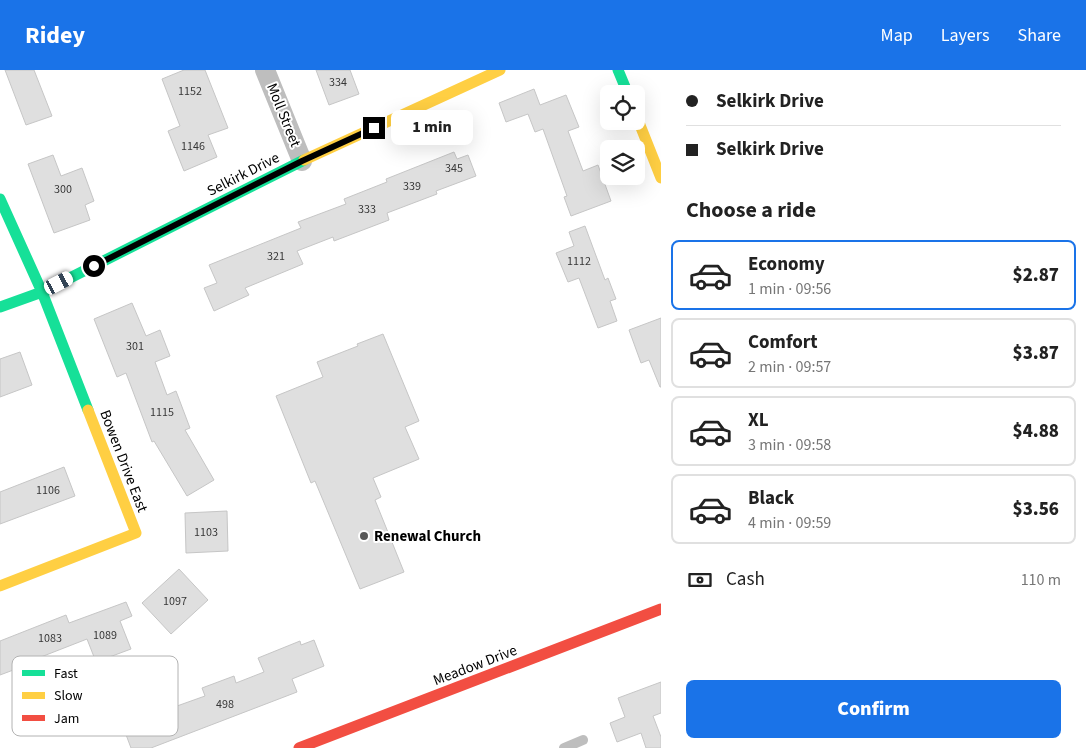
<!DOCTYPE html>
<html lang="en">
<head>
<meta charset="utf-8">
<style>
	body { margin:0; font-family:"Source Sans 3",sans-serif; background:#f6f6f6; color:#222; height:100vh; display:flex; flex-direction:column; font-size:19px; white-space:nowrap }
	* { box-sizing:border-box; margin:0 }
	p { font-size:16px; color:#767676 }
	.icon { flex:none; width:28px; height:28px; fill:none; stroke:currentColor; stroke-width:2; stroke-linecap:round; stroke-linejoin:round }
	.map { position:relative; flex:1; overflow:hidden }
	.drawer { display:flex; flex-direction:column; background:#fff; width:425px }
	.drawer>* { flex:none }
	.banner { display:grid; align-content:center; height:110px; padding:0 25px; background:#fff }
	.buttons { position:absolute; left:600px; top:15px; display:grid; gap:10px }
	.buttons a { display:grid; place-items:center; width:45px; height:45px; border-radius:8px; background:#fff; box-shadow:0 5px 20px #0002; font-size:25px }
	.end { position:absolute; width:22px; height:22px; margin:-11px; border:6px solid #000; background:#fff; box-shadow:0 0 0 2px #fff }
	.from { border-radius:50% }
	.bubble { position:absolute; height:35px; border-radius:8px; background:#fff; box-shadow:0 5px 20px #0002; font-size:16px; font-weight:800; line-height:35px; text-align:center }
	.car { position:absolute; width:15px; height:30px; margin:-15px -8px; border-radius:6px; box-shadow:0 0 4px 1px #0007; background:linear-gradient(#fff 24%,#345 0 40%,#fff 0 76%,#345 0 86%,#fff 0) }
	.banner b { display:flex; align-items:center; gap:18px; height:48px; font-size:19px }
	.banner b+b { border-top:1px solid #e0e0e0 }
	.banner i { width:12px; height:12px; background:#222 }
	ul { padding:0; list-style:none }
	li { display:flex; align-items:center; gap:15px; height:70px; margin:0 10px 8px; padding:0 15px; border:2px solid #e0e0e0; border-radius:8px }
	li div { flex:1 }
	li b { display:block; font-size:19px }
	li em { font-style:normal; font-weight:800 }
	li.active { border-color:#1a73e8 }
	li>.icon { width:45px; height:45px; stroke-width:1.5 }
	h2 { padding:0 25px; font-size:22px; line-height:60px }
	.pay { display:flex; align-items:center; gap:12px; height:55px; padding:0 25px; font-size:19px }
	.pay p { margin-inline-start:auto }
	.action { display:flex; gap:10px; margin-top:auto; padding:10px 25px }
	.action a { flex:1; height:58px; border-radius:8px; background:#1a73e8; color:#fff; font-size:20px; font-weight:800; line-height:58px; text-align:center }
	header { display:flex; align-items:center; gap:30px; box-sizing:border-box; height:70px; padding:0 25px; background:#1a73e8; color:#fff }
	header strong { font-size:24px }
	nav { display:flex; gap:28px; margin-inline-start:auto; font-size:18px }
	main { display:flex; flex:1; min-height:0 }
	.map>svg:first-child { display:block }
</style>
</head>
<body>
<header>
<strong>Ridey</strong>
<nav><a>Map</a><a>Layers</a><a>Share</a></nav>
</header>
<main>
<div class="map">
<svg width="661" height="678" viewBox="0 0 661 678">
	<rect width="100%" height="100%" fill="#fff"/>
	<path fill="#dfdfdf" stroke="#c6c6c6" d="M5 0H34L52 46 26 55Z
		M184 0H205L228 58 208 65 217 87 184 101 168 61 180 56 162 9Z
		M316 0H350L359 24 329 35Z
		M534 19 540 35 566 25 579 57 568 61 583 101 598 95 611 131 571 146 564 127 567 126 543 59 535 62 528 44 506 52 499 33Z
		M454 82 457 89 468 85 476 106 436 121 437 124 387 143 389 150 334 171 333 167 297 181 303 194 245 218 249 225 214 241 204 218 217 213 209 195 301 158 298 152 346 134 344 129 387 112 386 109Z
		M53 85 61 106 82 98 94 131 85 135 90 150 54 163 28 94Z
		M585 156 605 210 608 208 616 229 610 231 617 251 598 258 579 208 568 212 556 183 574 176 569 162Z
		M132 233 146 266 160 260 170 286 155 292 167 325 176 321 190 358 185 360 214 410 187 426 154 371 152 372 126 303 117 307 94 249Z
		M661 248V317H660L649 290 641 293 629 260Z
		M383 264 419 351 405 357 419 389 373 408 381 427 375 430 404 502 360 519 315 411 311 413 276 326 323 307 317 292 358 276 357 274Z
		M20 282 32 315 0 327V289Z
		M64 397 75 426 0 454V422Z
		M227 441 228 481 186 483 185 443Z
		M179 499 208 530 171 564 142 533Z
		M126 532 132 546 120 551 131 579 96 592 87 569 23 594 24 596 0 605V571L66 545 69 553Z
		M314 570 324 596 292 609 297 622 151 678H131L125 662 136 658 134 651 177 635V636L205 626 202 618 234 606 236 613 264 602 258 588 300 571 301 575Z
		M661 612V643L653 646 661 667V678H646L641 663 617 672 610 653 625 647 618 628Z"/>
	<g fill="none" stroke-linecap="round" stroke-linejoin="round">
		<path stroke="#bebebe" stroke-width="10" d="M564 678 583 670"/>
		<path stroke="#bebebe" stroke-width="20" d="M265 0 302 91"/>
		<path stroke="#16e098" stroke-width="11" d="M618 0 628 24
			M0 129 42 222 88 340
			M0 237 42 222 304 90"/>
		<path stroke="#ffcf43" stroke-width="11" d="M636 45 661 108
			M304 90 500 0
			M0 516 136 463 88 340"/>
		<path stroke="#f24e42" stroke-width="11" d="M299 678 661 539"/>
	</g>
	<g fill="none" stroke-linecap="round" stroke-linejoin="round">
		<path stroke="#000" stroke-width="6" d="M94 196 302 91 374 58"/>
	</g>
	<circle fill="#595959" stroke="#fff" stroke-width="2" cx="364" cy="466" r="5"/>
	<g text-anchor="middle" stroke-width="4" stroke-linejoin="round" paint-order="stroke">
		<g font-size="12" fill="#383838">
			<text x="338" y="16">334</text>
			<text x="190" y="25">1152</text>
			<text x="193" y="80">1146</text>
			<text x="454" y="102">345</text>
			<text x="412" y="120">339</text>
			<text x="63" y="123">300</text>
			<text x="367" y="143">333</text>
			<text x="276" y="190">321</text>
			<text x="579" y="195">1112</text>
			<text x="135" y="280">301</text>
			<text x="162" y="346">1115</text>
			<text x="48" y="424">1106</text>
			<text x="206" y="466">1103</text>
			<text x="175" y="535">1097</text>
			<text x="105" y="569">1089</text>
			<text x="50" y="572">1083</text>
			<text x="225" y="638">498</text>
		</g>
		<g font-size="15" fill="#000" stroke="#fff">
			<text transform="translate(284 45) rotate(68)" y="5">Moll Street</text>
			<text transform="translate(243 104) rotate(-27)" y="5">Selkirk Drive</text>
			<text transform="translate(124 391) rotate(69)" y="5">Bowen Drive East</text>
			<text transform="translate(475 595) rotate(-21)" y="5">Meadow Drive</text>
		</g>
		<g font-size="15" font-weight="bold" fill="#000" stroke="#fff" text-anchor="start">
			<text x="374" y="471">Renewal Church</text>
		</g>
	</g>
	<rect x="12" y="586" width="166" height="80" rx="8" fill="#fff" stroke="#b2b2b2" stroke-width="1"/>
	<rect x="22" y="600" width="23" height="6" fill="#16e098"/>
	<rect x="22" y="622" width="23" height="7" fill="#ffcf43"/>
	<rect x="22" y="645" width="23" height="6" fill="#f24e42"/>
	<g font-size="14" fill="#000">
		<text x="54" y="608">Fast</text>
		<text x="54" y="630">Slow</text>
		<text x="54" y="653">Jam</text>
	</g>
</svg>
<div class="buttons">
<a><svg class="icon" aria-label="locate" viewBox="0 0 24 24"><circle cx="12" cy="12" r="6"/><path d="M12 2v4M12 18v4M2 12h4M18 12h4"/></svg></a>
<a><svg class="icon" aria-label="layers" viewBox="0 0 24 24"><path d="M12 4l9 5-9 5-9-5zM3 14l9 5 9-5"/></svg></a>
</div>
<i class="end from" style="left:94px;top:196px"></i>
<i class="end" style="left:374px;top:58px"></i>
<div class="bubble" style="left:391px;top:40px;width:82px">1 min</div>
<i class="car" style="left:59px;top:213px;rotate:63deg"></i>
</div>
<section class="drawer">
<div class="banner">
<b><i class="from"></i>Selkirk Drive</b>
<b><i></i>Selkirk Drive</b>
</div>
<h2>Choose a ride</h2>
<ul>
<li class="active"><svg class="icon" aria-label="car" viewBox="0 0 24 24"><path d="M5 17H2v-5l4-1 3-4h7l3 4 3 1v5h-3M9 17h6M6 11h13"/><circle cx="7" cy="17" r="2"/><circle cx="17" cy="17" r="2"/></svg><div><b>Economy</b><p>1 min · 09:56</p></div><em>$2.87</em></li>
<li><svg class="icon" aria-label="car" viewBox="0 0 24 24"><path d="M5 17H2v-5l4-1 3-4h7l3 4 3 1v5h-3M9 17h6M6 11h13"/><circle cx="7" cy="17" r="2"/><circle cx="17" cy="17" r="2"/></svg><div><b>Comfort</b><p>2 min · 09:57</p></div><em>$3.87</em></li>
<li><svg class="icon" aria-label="car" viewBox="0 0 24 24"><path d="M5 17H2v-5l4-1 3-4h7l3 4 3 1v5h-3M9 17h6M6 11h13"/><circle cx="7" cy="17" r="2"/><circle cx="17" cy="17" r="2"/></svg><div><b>XL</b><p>3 min · 09:58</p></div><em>$4.88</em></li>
<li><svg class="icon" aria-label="car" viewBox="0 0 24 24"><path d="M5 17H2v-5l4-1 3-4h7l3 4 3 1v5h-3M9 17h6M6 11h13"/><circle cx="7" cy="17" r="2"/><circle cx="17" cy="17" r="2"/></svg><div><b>Black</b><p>4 min · 09:59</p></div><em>$3.56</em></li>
</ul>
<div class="pay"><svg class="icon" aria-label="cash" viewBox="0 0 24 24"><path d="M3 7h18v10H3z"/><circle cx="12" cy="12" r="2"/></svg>Cash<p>110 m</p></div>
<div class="action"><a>Confirm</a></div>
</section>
</main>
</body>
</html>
